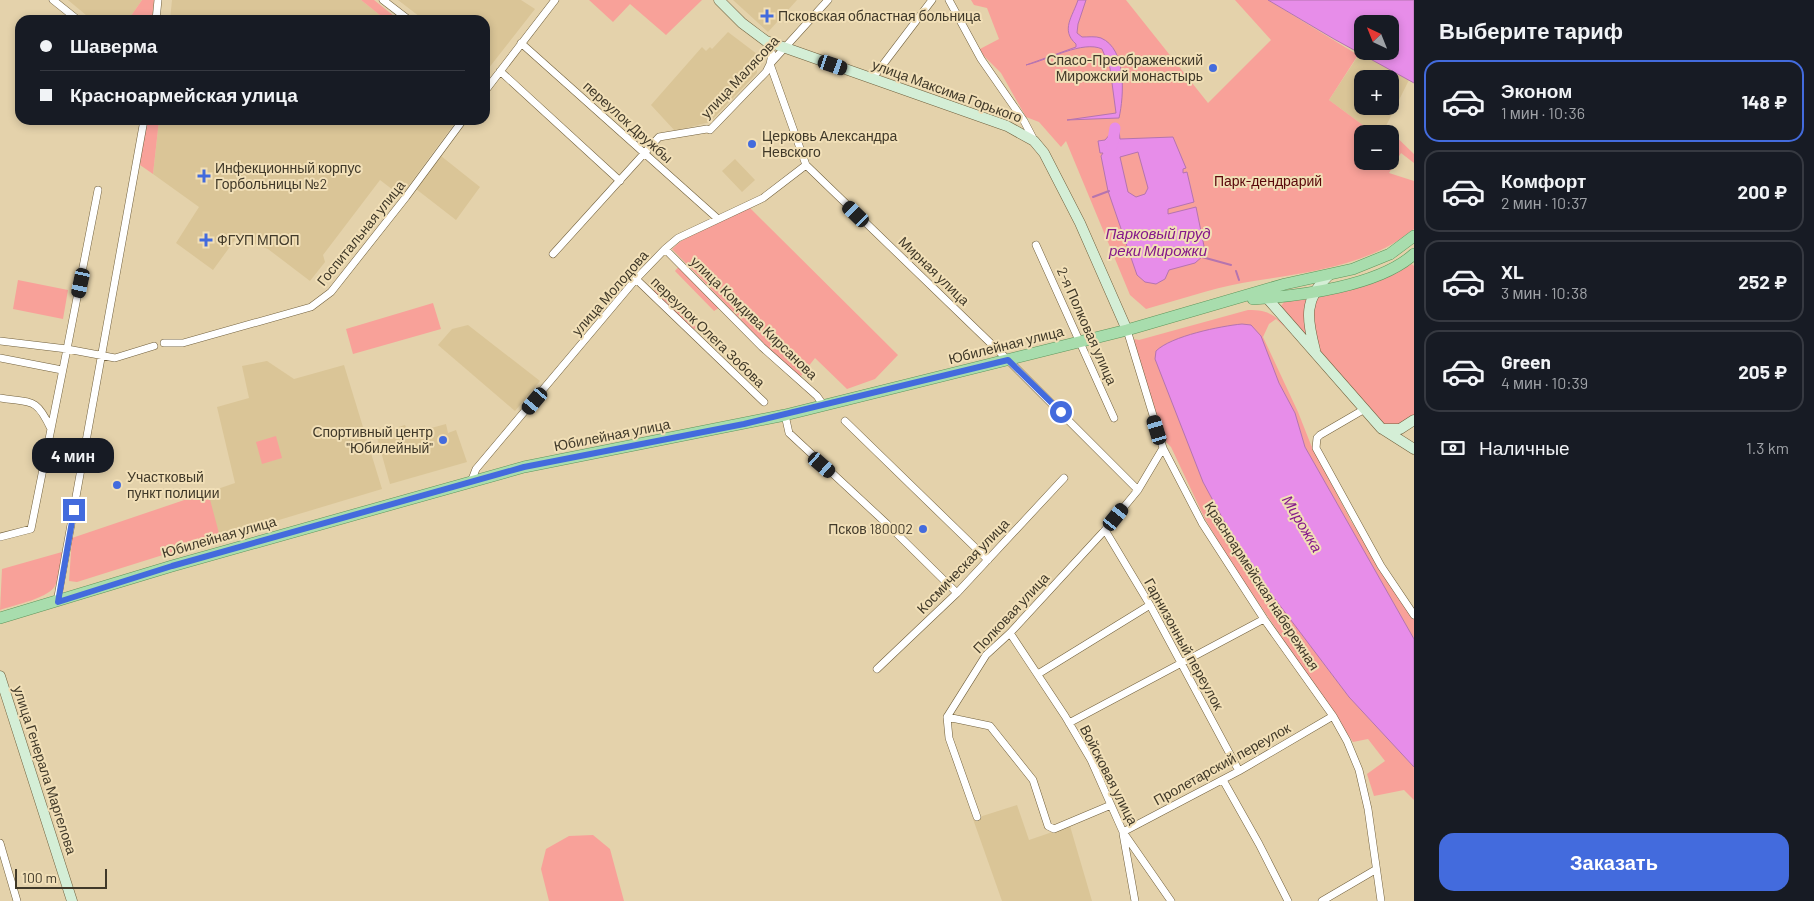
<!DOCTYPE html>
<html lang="ru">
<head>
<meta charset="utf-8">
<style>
	body { margin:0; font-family:Barlow,sans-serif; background:#242831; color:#f1f3f6; height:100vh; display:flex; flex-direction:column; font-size:19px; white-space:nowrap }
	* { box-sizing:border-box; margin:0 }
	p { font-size:16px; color:#9ea1a6 }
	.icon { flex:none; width:28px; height:28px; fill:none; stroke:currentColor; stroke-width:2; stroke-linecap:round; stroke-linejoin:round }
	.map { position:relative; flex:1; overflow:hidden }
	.side { display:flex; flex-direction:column; background:#171b24; width:400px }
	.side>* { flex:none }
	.banner { position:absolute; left:15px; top:15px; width:475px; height:110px; border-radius:15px; box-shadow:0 2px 8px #0003; display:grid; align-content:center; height:110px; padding:0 25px; background:#171b24 }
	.needle { width:32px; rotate:317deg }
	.controls { position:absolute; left:1354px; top:15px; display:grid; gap:10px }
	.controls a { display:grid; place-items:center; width:45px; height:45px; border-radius:10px; background:#171b24; box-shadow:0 2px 8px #0003; font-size:25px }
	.scale { position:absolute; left:15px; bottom:12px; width:92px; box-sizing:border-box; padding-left:5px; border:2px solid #403929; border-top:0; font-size:14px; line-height:18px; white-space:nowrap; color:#403929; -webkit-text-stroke:4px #f1dfb7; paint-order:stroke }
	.end { position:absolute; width:22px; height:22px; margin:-11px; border:6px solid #436bdd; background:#fff; box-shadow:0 0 0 2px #fff }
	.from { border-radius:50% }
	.bubble { position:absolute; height:35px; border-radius:15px; background:#171b24; box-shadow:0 2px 8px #0003; font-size:16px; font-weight:700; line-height:35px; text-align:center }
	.car { position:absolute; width:15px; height:30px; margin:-15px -8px; border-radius:6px; box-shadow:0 0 4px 1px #0007; background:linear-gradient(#222 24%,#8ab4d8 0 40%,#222 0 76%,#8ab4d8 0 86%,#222 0) }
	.banner b { display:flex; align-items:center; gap:18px; height:48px; font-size:19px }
	.banner b+b { border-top:1px solid #363941 }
	.banner i { width:12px; height:12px; background:#f1f3f6 }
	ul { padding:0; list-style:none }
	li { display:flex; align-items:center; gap:15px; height:82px; margin:0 10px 8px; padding:0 15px; border:2px solid #363941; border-radius:15px }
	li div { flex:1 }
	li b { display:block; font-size:19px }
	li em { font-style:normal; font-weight:700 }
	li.active { border-color:#436bdd }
	li>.icon { width:45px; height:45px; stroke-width:1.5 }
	h2 { padding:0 25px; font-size:22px; line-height:60px }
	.pay { display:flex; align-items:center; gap:12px; height:55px; padding:0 25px; font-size:19px }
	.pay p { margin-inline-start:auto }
	.cta { display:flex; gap:10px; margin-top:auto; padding:10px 25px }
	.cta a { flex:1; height:58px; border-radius:15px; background:#436bdd; color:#fff; font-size:20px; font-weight:700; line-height:58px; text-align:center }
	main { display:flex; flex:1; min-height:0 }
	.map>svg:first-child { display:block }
</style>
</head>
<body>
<main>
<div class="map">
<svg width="1414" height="901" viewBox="0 0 1414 901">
	<rect width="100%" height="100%" fill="#e4d2ab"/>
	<path fill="#dac597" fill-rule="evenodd" d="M68 0H142L128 20H92Z
		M172 0H361L386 20H170Z
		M398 0H521L535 9 488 69 485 67V20H424Z
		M733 0H797L768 32Z
		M728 32 757 54V73L710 122 675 131 651 105 702 47 706 51 710 47 712 49Z
		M1360 53 1409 80 1382 134H1375L1329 100ZM1362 79H1390V106H1362Z
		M159 120H457L401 196 380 180 323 255 325 262 310 281 268 249 237 237 213 270 176 243 199 207 153 174Z
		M441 156 480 187 456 220 416 189Z
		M735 159 755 180 742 192 722 171Z
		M468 325 540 381 515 411 438 345 452 329Z
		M267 361 294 379 344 365 382 489 189 547 177 503 235 483 217 407 249 398 242 366Z
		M446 424 448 433 456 430 467 462 390 484 376 434 405 425 409 434Z
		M1017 805 1029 840 1070 826 1092 901H1002L973 819Z"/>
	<path fill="#f8a199" d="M142 0H154L152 20H128Z
		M361 0H374L399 20H386Z
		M589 0H702L666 35 630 4 613 22Z
		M971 0H1126L1208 103 1271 40 1235 0H1268L1358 55 1329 100 1375 134H1362V161H1390V134H1382L1386 127 1414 154V163L1401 153 1389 173 1414 181V229C1366 268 1301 273 1242 283 1210 289 1178 300 1146 309L1130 295 1066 141 1061 147 1039 122 1026 117 1001 73 978 50 999 39 987 8 974 5Z
		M146 120H159L153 174 140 165Z
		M749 207 898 355 875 379 847 389 815 358 801 376 798 374 770 350 672 249 681 241Z
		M681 264 722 306 714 311 675 271Z
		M1412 264 1414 266V415L1401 425 1382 424 1321 352 1312 323 1316 295C1351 290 1381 282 1412 264Z
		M18 280 68 290 63 319 13 309Z
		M658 287 697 327 691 332 651 294Z
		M1307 297 1304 322 1307 336 1281 306 1284 302Z
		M433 303 441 329 353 354 346 329Z
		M1248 310C1268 310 1274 314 1287 329L1276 319 1269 324 1263 337 1298 412 1311 445 1351 521 1414 620V639L1305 447 1295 413 1279 383 1155 359 1244 558 1349 697 1414 767V800L1404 790 1374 796 1367 774 1385 761 1368 739 1353 742 1230 561 1205 519 1171 447 1166 442 1138 360 1134 339 1139 340Z
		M276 436 282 458 262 464 256 442Z
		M208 492 220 537 77 582 69 581 72 538Z
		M62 552C60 562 60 574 56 584 51 598 14 605 0 610L2 569Z
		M593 835 610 849 624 901H549L541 869 546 849 569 836Z"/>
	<path fill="#e78de9" stroke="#b574af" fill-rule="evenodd" d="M1078 0H1086L1078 24 1077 33 1082 37C1088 37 1096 36 1101 38 1127 49 1124 96 1119 118L1067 120 1116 113 1110 68 1102 49C1083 40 1048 60 1026 65L1076 47V44C1060 30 1073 16 1078 0Z
		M1268 0H1414V83L1334 39ZM1362 24H1390V51H1362Z
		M1119 131 1120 139 1173 137 1186 168 1183 169V173L1187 172 1194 202 1168 209V214L1196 207 1204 246 1203 256 1195 263 1169 270 1165 279 1156 284 1145 282 1137 275 1108 191 1101 156 1103 153H1100L1098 141 1105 140 1112 132ZM1138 152 1148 188 1145 194 1136 197 1128 192 1120 157Z
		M1242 324 1251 325 1261 336 1279 383 1295 413 1305 447 1414 639V767L1349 697 1244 558 1203 482 1155 359 1156 351C1171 336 1221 326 1242 324Z"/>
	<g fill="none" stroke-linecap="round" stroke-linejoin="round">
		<path stroke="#b574af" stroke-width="2" d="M1093 197 1109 191
			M1202 257 1231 265
			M1236 271 1239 280"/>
		<path stroke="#e78de9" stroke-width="11" d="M1112 146 1115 128"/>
		<defs>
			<path id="street" d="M53 0 78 20
				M383 0 409 20
				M949 0 981 59 1024 121 1034 140
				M156 20 158 0
				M766 41 772 54 770 64 806 165 1008 360 1138 490
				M521 43 718 219
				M500 71 620 181
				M872 79 932 0
				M485 91 555 0
				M1036 245 1114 418
				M665 249 762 347 817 396 824 406
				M553 254 659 137 707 129 710 130 766 72 770 64 828 0
				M636 279 764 402
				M1127 330 1163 448 1202 523 1264 619 1333 716 1347 741 1359 770 1368 809 1381 901
				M0 341 67 349 98 190
				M164 343H183L311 307 331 292 406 197 463 120
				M0 358 62 370
				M0 398C32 403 36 397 51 429
				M1363 410 1320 435 1317 438 1316 448 1381 566 1414 615
				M785 415 789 433 887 524 957 593
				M845 421 988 560
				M471 482 476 469 636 279 665 249 678 238 763 198 806 165
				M1105 530 1150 605 1239 771
				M0 537 31 529 67 349 115 358 154 346
				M57 602 144 120
				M1010 633 1065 716 1091 760 1123 832 1171 901
				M877 669 957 593 1064 478
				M1038 674 1150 605
				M947 717 990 726 1033 780 1048 826 1054 829 1111 805
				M1069 723 1264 619
				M1223 780 1259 844 1288 901
				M977 817 949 738 947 717 986 655 1010 633 1105 530 1138 490 1163 448
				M1123 832 1239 771 1333 716
				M1123 834 1135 901
				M0 843 17 901
				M1322 901 1375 870"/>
			<path id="secondary" d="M719 0 742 23 766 41 1007 126 1034 141 1044 153 1080 223 1127 330
				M1267 298 1381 428 1414 449
				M1315 350C1307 319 1303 299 1329 275
				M1382 429H1400L1414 420
				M0 676 72 901"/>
			<path id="primary" d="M1253 299C1300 296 1379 286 1414 254
				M0 618 172 566 524 467 785 415 1127 330 1285 284 1353 269 1390 254 1414 236"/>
		</defs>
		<use href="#street" stroke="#71603d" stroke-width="8"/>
		<use href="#secondary" stroke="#71603d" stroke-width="11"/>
		<use href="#primary" stroke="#5e955b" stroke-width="12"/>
		<use href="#street" stroke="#fff" stroke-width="7"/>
		<use href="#secondary" stroke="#d4eed6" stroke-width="10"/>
		<use href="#primary" stroke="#a8ddad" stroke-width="11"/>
	</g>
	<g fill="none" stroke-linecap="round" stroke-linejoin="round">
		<path stroke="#436bdd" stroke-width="6" d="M74 510 58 602 172 566 524 467 744 424 1008 360 1061 412"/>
	</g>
	<g fill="#436bdd" stroke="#f1dfb7" stroke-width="2">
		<path d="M764.5 8.5h5v5h5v5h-5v5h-5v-5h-5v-5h5z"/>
		<circle cx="1213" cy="68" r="5"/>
		<circle cx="752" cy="144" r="5"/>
		<path d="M201.5 168.5h5v5h5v5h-5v5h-5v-5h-5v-5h5z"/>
		<path d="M203.5 232.5h5v5h5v5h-5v5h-5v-5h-5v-5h5z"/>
		<circle cx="443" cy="440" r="5"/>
		<circle cx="117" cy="485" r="5"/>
		<circle cx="923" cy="529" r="5"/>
	</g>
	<g text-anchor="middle" stroke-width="4" stroke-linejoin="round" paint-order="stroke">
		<g font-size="14" fill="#403929" stroke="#f1dfb7" text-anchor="start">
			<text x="778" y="21">Псковская областная больница</text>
			<text x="1203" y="65" text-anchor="end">Спасо-Преображенский<tspan x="1203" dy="16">Мирожский монастырь</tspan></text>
			<text x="762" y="141">Церковь Александра<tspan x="762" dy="16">Невского</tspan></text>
			<text x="215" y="173">Инфекционный корпус<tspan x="215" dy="16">Горбольницы №2</tspan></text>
			<text x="217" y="245">ФГУП МПОП</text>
			<text x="433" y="437" text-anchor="end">Спортивный центр<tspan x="433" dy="16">"Юбилейный"</tspan></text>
			<text x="127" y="482">Участковый<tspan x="127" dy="16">пункт полиции</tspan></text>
			<text x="913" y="534" text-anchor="end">Псков 180002</text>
		</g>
		<g font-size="14" fill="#403929" stroke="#f1dfb7">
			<text transform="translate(740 77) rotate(-47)" y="5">улица Малясова</text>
			<text transform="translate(947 91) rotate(20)" y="5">улица Максима Горького</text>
			<text transform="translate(628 122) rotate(42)" y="5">переулок Дружбы</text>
			<text transform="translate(361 233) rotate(-51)" y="5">Госпитальная улица</text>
			<text transform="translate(934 271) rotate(44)" y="5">Мирная улица</text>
			<text transform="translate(610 293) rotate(-49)" y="5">улица Молодова</text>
			<text transform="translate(754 318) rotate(44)" y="5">улица Комдива Кирсанова</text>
			<text transform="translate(1087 326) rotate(66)" y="5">2-я Полковая улица</text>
			<text transform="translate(708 332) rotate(44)" y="5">переулок Олега Зобова</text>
			<text transform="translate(1006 345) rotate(-14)" y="5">Юбилейная улица</text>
			<text transform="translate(612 435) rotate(-11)" y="5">Юбилейная улица</text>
			<text transform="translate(219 537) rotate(-16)" y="5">Юбилейная улица</text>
			<text transform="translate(963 566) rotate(-46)" y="5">Космическая улица</text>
			<text transform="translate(1262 586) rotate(57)" y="5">Красноармейская набережная</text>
			<text transform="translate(1011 613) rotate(-47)" y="5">Полковая улица</text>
			<text transform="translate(1184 644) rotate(61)" y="5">Гарнизонный переулок</text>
			<text transform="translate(1222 764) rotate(-29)" y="5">Пролетарский переулок</text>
			<text transform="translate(45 770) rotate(72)" y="5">улица Генерала Маргелова</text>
			<text transform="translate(1109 775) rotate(63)" y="5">Войсковая улица</text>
		</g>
		<g font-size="14" fill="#59070a" stroke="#f1dfb7">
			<text x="1268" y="186">Парк-дендрарий</text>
		</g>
		<g font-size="15" font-style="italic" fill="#85188a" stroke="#f1dfb7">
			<text x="1158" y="239">Парковый пруд<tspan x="1158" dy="17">реки Мирожки</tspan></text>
			<text transform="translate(1302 524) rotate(59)" y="5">Мирожка</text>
		</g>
	</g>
</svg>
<div class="controls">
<a><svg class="needle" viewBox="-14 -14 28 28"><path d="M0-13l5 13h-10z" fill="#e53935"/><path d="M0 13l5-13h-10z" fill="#9ea1a6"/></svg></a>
<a>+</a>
<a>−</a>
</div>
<div class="scale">100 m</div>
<i class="end from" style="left:1061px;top:412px"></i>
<i class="end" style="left:74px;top:510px"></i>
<div class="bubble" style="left:32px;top:438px;width:82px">4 мин</div>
<i class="car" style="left:833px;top:65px;rotate:109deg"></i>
<i class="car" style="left:856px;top:214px;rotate:314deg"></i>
<i class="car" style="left:81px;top:283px;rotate:192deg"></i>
<i class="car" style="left:535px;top:401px;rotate:220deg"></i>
<i class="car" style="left:1157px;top:430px;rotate:343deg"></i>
<i class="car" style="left:822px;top:465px;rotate:131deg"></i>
<i class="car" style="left:1116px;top:517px;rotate:39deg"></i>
<div class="banner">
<b><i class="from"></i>Шаверма</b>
<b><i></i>Красноармейская улица</b>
</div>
</div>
<section class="side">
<h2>Выберите тариф</h2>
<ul>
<li class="active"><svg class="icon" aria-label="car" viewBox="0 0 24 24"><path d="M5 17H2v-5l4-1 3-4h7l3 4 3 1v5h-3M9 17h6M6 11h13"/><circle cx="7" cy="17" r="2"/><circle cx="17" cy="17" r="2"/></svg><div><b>Эконом</b><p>1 мин · 10:36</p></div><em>148 ₽</em></li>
<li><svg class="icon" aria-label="car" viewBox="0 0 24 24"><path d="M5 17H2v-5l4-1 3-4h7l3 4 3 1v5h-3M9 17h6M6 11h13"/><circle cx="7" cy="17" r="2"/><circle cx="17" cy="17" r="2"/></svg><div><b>Комфорт</b><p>2 мин · 10:37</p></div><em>200 ₽</em></li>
<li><svg class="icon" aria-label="car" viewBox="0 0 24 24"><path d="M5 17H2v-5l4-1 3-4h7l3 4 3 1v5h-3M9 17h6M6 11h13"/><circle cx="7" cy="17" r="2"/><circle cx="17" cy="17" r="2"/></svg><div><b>XL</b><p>3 мин · 10:38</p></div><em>252 ₽</em></li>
<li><svg class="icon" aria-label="car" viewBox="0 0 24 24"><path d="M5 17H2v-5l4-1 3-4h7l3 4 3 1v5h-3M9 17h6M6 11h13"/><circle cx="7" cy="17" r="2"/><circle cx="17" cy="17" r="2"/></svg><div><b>Green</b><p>4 мин · 10:39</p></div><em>205 ₽</em></li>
</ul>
<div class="pay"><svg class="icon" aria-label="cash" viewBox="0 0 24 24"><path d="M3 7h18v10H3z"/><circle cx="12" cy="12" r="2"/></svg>Наличные<p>1.3 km</p></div>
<div class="cta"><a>Заказать</a></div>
</section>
</main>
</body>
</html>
